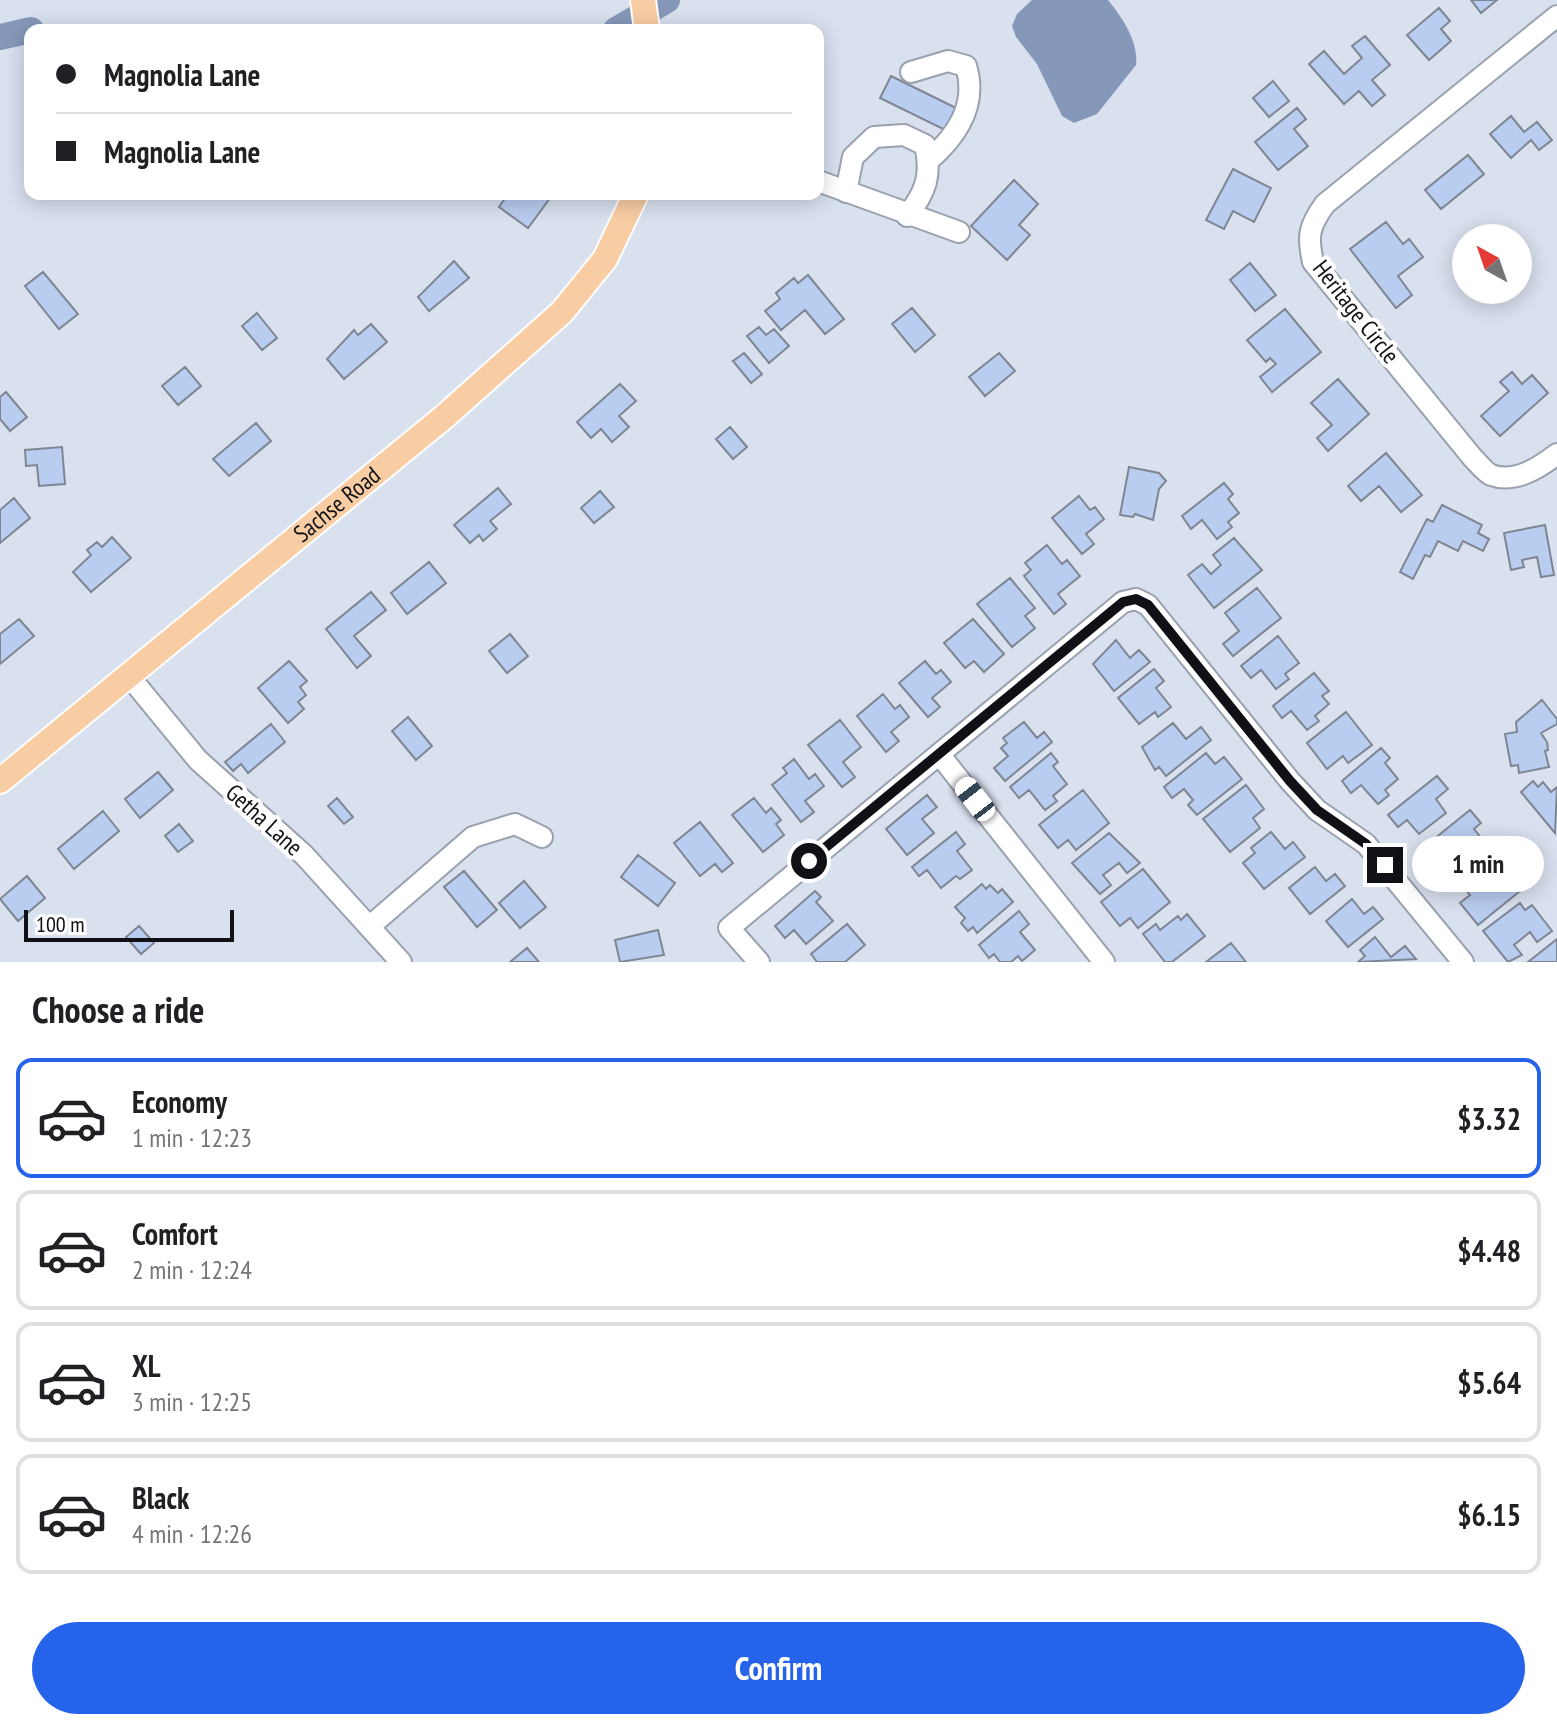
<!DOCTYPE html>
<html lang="en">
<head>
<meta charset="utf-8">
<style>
	body { margin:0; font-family:"PT Sans Narrow",sans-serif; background:#f6f6f6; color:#202124; height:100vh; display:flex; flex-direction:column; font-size:30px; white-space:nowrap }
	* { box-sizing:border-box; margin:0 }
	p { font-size:26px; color:#757577 }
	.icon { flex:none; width:44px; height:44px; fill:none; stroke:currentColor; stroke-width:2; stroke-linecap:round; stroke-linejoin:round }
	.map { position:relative; height:962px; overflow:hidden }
	.panel { display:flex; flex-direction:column; background:#fff; flex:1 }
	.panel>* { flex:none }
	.guide { position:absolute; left:24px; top:24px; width:800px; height:176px; border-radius:16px; box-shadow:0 4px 20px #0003; display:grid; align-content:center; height:176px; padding:0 32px; background:#fff }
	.needle { width:52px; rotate:320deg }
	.fabs { position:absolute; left:1452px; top:224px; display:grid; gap:16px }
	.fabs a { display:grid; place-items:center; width:80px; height:80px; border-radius:50%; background:#fff; box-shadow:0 4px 20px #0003; font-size:40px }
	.scale { position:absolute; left:24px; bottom:20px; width:210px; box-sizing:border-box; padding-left:8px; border:4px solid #0f1116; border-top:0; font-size:22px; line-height:28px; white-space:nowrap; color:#0f1116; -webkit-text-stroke:6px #fff; paint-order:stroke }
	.end { position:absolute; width:36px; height:36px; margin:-18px; border:10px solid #0f1116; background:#fff; box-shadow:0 0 0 4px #fff }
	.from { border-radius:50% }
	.bubble { position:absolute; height:56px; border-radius:28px; background:#fff; box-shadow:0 4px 20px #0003; font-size:26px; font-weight:600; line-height:56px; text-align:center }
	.car { position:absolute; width:24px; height:48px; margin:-24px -12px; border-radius:10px; box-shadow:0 0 6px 2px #0007; background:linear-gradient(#fff 24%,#345 0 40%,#fff 0 76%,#345 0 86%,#fff 0) }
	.guide b { display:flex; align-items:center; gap:28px; height:76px; font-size:30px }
	.guide b+b { border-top:2px solid #e0e0e0 }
	.guide i { width:20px; height:20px; background:#202124 }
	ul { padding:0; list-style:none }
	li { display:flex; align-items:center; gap:24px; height:120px; margin:0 16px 12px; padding:0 16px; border:4px solid #e0e0e0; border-radius:16px }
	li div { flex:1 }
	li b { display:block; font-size:30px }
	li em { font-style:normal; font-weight:600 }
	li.on { border-color:#2563eb }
	li>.icon { width:72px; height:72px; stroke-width:1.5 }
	h2 { padding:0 32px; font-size:36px; line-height:96px }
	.primary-button { display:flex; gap:16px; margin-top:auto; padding:16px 32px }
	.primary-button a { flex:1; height:92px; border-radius:48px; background:#2563eb; color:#fff; font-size:32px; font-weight:600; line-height:92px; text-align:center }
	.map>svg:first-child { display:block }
</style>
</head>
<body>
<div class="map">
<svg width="1557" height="962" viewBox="0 0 1557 962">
	<rect width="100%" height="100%" fill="#d9e0ee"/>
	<path fill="#8598b9" d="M1032 0H1108C1122 17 1139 42 1136 65L1097 114 1074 123 1062 116 1037 64 1016 37 1012 26 1017 14Z"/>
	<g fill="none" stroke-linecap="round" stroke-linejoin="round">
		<path stroke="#8598b9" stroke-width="26" d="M616 30 667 0
			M0 37 31 30"/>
	</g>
	<path fill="#b9cdf1" stroke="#7f8693" stroke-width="2" d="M1471 0H1497L1481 13Z
		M1439 8 1450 21 1441 29 1451 41 1429 60 1407 35Z
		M1365 36 1390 65 1372 80 1385 95 1372 106 1359 91 1344 104 1309 64 1324 51 1344 74 1362 58 1352 46Z
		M891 76 956 108 945 130 880 98Z
		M1273 81 1289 101 1269 117 1253 98Z
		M1297 108 1306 119 1294 129 1308 146 1278 170 1255 142Z
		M1511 116 1524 132 1537 122 1552 140 1539 150 1531 140 1511 158 1490 134Z
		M1468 155 1484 174 1441 209 1425 190Z
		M1233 169 1271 188 1254 222 1233 211 1224 229 1206 220Z
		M1014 180 1038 204 1019 225 1030 235 1007 260 971 226Z
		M508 194H553L528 228 499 207Z
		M1386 222 1403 244 1409 239 1423 257 1398 276 1412 295 1396 308 1350 249Z
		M454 261 469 278 429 311 418 297Z
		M1250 263 1276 295 1255 311 1230 280Z
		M43 272 78 314 59 329 25 286Z
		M808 275 844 319 825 334 805 310 781 330 765 311 780 299 776 293 794 278 798 283Z
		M912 308 935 335 915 352 892 324Z
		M1285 309 1321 352 1272 392 1260 377 1276 364 1270 358 1266 362 1247 340Z
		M257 313 277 338 262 350 242 326Z
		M371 324 387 342 344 379 327 359 354 330 358 335Z
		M759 327 766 335 774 329 789 346 769 363 747 336Z
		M744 353 762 374 751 383 733 361Z
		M999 353 1015 371 985 396 969 377Z
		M185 367 201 386 178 405 162 386Z
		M1512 372 1522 384 1532 375 1548 393 1500 436 1481 416 1509 391 1500 382Z
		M1338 379 1369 414 1328 451 1317 438 1332 425 1311 403Z
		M620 384 636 401 619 416 629 427 612 442 601 429 591 438 577 422Z
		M6 392 27 417 10 431 0 419V397Z
		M256 423 271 441 229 476 213 459Z
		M730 427 747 447 733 459 716 439Z
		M62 447 65 484 39 486 37 465 26 466 25 450Z
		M1386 453 1422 495 1401 512 1379 486 1361 501 1348 486Z
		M1129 467 1159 473 1166 481 1159 489 1153 520 1135 514 1133 517 1120 515Z
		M1224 483 1233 494 1228 499 1239 513 1228 522 1232 527 1217 539 1202 520 1191 529 1182 516Z
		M498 488 511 504 490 521 497 529 483 541 479 535 470 543 454 525Z
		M600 491 614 507 594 523 581 508Z
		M1079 496 1090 510 1095 507 1104 519 1086 534 1094 544 1082 554 1052 518Z
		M14 498 30 518 0 543V510Z
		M1442 505 1482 525 1478 533 1489 539 1483 551 1463 541 1458 551 1438 541 1430 557 1425 555 1413 579 1400 572 1427 519 1433 522Z
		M1545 525 1554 575 1541 577 1537 557 1522 560 1524 567 1511 570 1504 533Z
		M112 537 131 558 91 592 73 572 91 555 87 550 97 542 102 547Z
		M1234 538 1262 570 1214 608 1188 575 1202 564 1211 574 1221 565 1213 555Z
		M1047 545 1062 564 1067 560 1080 576 1058 594 1066 604 1054 614 1024 576 1031 570 1025 563Z
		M429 562 446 583 407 614 391 593Z
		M1010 578 1035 608 1025 616 1035 628 1012 647 977 604Z
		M1257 588 1281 618 1233 656 1223 644 1239 631 1225 613Z
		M371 592 386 610 354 636 371 656 357 668 326 629Z
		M19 619 34 636 0 664V634Z
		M973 619 1004 654 984 672 974 661 965 668 944 643Z
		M510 634 528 656 507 673 489 651Z
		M1278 636 1299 663 1285 674 1289 679 1276 689 1261 670 1251 678 1241 666Z
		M1116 640 1130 658 1139 650 1150 662 1114 691 1093 664Z
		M289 661 307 681 300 687 306 695 298 702 304 709 288 723 258 688Z
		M925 661 936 674 941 670 951 682 932 698 940 707 928 717 899 683Z
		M1154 669 1164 681 1156 688 1171 707 1158 717 1155 712 1139 724 1118 698Z
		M1314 673 1329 691 1322 696 1329 704 1315 716 1319 721 1307 730 1291 711 1282 718 1273 706Z
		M883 694 895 709 900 705 909 717 891 732 899 741 886 752 857 716Z
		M1542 700 1557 719V724L1541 733 1547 742 1548 750 1545 751 1549 767 1519 773 1518 765 1511 766 1505 734 1517 732 1516 722Z
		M1346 712 1372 745 1348 763 1343 756 1327 769 1307 743Z
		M408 717 432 746 416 760 392 731Z
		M840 720 861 747 843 762 855 777 842 787 808 745Z
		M1024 722 1037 738 1044 732 1052 742 1005 781 994 768 1008 756 1001 748 1007 743 1003 738Z
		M1173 723 1186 739 1201 727 1211 740 1166 776 1159 767 1155 770 1142 747Z
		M271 724 285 742 248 773 241 764 233 771 225 762Z
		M1381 748 1390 758 1385 763 1398 779 1385 790 1389 795 1378 804 1361 785 1351 793 1342 781Z
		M1051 753 1058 762 1053 766 1067 784 1053 796 1057 801 1045 810 1029 790 1019 798 1010 787Z
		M1206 753 1215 764 1224 757 1242 779 1197 815 1188 805 1193 800 1184 789 1172 798 1164 787Z
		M794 759 809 779 815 774 824 786 805 801 814 812 801 822 772 785 787 773 783 768Z
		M158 772 173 790 140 818 125 799Z
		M1437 776 1448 789 1436 799 1446 813 1419 834 1407 820 1398 827 1388 815Z
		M1533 781 1538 787 1543 782 1551 792 1557 787 1555 833 1521 792Z
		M1246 785 1264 809 1253 818 1260 828 1230 852 1203 819Z
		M1083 790 1109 823 1076 850 1068 840 1058 848 1039 825Z
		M927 795 937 807 922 819 934 833 907 855 886 829Z
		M337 798 353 817 344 824 328 806Z
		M754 798 766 813 771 808 781 820 776 824 784 835 763 852 732 815Z
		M1470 810 1481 823 1474 829 1490 849 1447 884 1428 861 1438 853 1429 843Z
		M103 811 119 831 74 869 58 849Z
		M700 822 733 863 722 872 715 864 700 876 674 843Z
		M179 824 193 841 178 852 165 836Z
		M956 832 965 844 957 851 972 870 960 879 956 876 941 888 927 870 919 876 912 867Z
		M1271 832 1285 849 1293 842 1305 857 1264 889 1243 863 1255 853 1251 848Z
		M1109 833 1140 863 1127 873 1119 863 1103 875 1111 885 1100 894 1072 863Z
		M638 855 675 883 658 906 621 877Z
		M1496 856 1520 891 1478 925 1460 903 1470 895 1461 884Z
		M1315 867 1326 881 1335 874 1345 886 1310 914 1289 888Z
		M1143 869 1170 902 1138 928 1130 918 1120 926 1101 902Z
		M464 871 497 910 477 927 444 887Z
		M27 876 45 898 18 921 0 899Z
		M524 881 546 907 520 928 499 903Z
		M982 884 986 889 990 885 998 893 1002 889 1013 902 977 933 973 927 968 931 961 923 965 918 955 907Z
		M815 891 821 897 816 902 833 921 806 944 794 930 785 938 775 926Z
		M1352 899 1364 914 1373 907 1383 919 1348 947 1326 921Z
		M1520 903 1525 910 1532 905 1552 931 1537 942 1530 932 1514 945 1522 955 1508 962 1483 931Z
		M1019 911 1029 924 1020 932 1035 950 1022 961 1018 956 1011 962H1000L994 954 989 958 979 945Z
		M1187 914 1205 936 1172 962H1165L1143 934 1156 924 1160 930 1178 916 1181 920Z
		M847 924 865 945 845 962H817L811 954Z
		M139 926 154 943 141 954 126 937Z
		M658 930 664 955 620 962 615 940Z
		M1375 937 1391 957 1405 946 1416 959 1358 962 1365 956 1360 950Z
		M1557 939V962H1528Z
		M1231 943 1246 962H1206Z
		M527 948 539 962H510Z"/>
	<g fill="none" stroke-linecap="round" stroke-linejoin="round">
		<defs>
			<path id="minor" d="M1557 16 1325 204C1309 226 1307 236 1313 262L1472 457C1477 462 1485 472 1491 475 1515 484 1540 467 1557 454
				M911 72 948 61 966 66C978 105 957 136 928 161
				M818 181 959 232
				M846 192 853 157 874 137 904 135 925 145C932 175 926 192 907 216
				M129 676 198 760 304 855 401 962
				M939 754 1104 962
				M369 927 473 837 515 824 542 837
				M759 962 729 928 1123 602 1136 599 1148 605 1290 781 1317 810 1366 844 1463 962"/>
			<g id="major">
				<path d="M643 0 647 30"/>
				<path id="s1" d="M0 781 444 417 562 312 605 259 636 194"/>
			</g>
		</defs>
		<use href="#minor" stroke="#9aa1ae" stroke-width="24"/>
		<use href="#major" stroke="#fff" stroke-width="28"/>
		<use href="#minor" stroke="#fff" stroke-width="20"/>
		<use href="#major" stroke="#f8cda4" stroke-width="24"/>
	</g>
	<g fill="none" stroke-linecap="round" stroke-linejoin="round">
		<path stroke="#0f1116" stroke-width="10" d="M809 861 1123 602 1136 599 1148 605 1290 781 1317 810 1366 844 1385 865"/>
	</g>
	<g text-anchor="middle" stroke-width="8" stroke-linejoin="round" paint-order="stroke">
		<g font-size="24" fill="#0f1116" stroke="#fff">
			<text transform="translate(1356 312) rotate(52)" y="8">Heritage Circle</text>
			<text dy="8" stroke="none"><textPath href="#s1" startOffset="436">Sachse Road</textPath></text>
			<text transform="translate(264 820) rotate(42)" y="8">Getha Lane</text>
		</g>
	</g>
</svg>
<div class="fabs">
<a><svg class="needle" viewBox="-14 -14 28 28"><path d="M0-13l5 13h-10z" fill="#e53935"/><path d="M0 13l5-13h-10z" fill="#757577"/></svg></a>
</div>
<div class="scale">100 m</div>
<i class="end from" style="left:809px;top:861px"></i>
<i class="end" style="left:1385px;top:865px"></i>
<div class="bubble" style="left:1412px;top:836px;width:132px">1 min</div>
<i class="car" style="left:975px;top:799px;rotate:322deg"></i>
<div class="guide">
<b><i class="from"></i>Magnolia Lane</b>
<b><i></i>Magnolia Lane</b>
</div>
</div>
<section class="panel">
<h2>Choose a ride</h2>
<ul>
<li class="on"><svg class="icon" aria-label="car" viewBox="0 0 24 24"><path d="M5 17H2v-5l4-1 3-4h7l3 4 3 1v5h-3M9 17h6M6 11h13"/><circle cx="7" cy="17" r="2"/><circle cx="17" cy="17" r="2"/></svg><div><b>Economy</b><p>1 min · 12:23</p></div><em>$3.32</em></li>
<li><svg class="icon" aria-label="car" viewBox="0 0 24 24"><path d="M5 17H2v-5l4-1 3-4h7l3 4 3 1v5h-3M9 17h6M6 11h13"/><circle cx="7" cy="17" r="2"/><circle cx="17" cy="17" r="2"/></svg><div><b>Comfort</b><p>2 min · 12:24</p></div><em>$4.48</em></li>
<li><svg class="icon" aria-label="car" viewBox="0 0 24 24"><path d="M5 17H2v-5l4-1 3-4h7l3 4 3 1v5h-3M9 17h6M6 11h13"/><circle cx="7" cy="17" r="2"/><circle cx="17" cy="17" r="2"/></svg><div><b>XL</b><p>3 min · 12:25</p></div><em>$5.64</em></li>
<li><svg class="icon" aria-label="car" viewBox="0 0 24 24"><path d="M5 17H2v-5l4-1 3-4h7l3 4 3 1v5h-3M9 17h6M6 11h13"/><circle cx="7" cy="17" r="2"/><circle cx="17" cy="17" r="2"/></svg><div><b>Black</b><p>4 min · 12:26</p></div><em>$6.15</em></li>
</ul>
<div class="primary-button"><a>Confirm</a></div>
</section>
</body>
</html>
